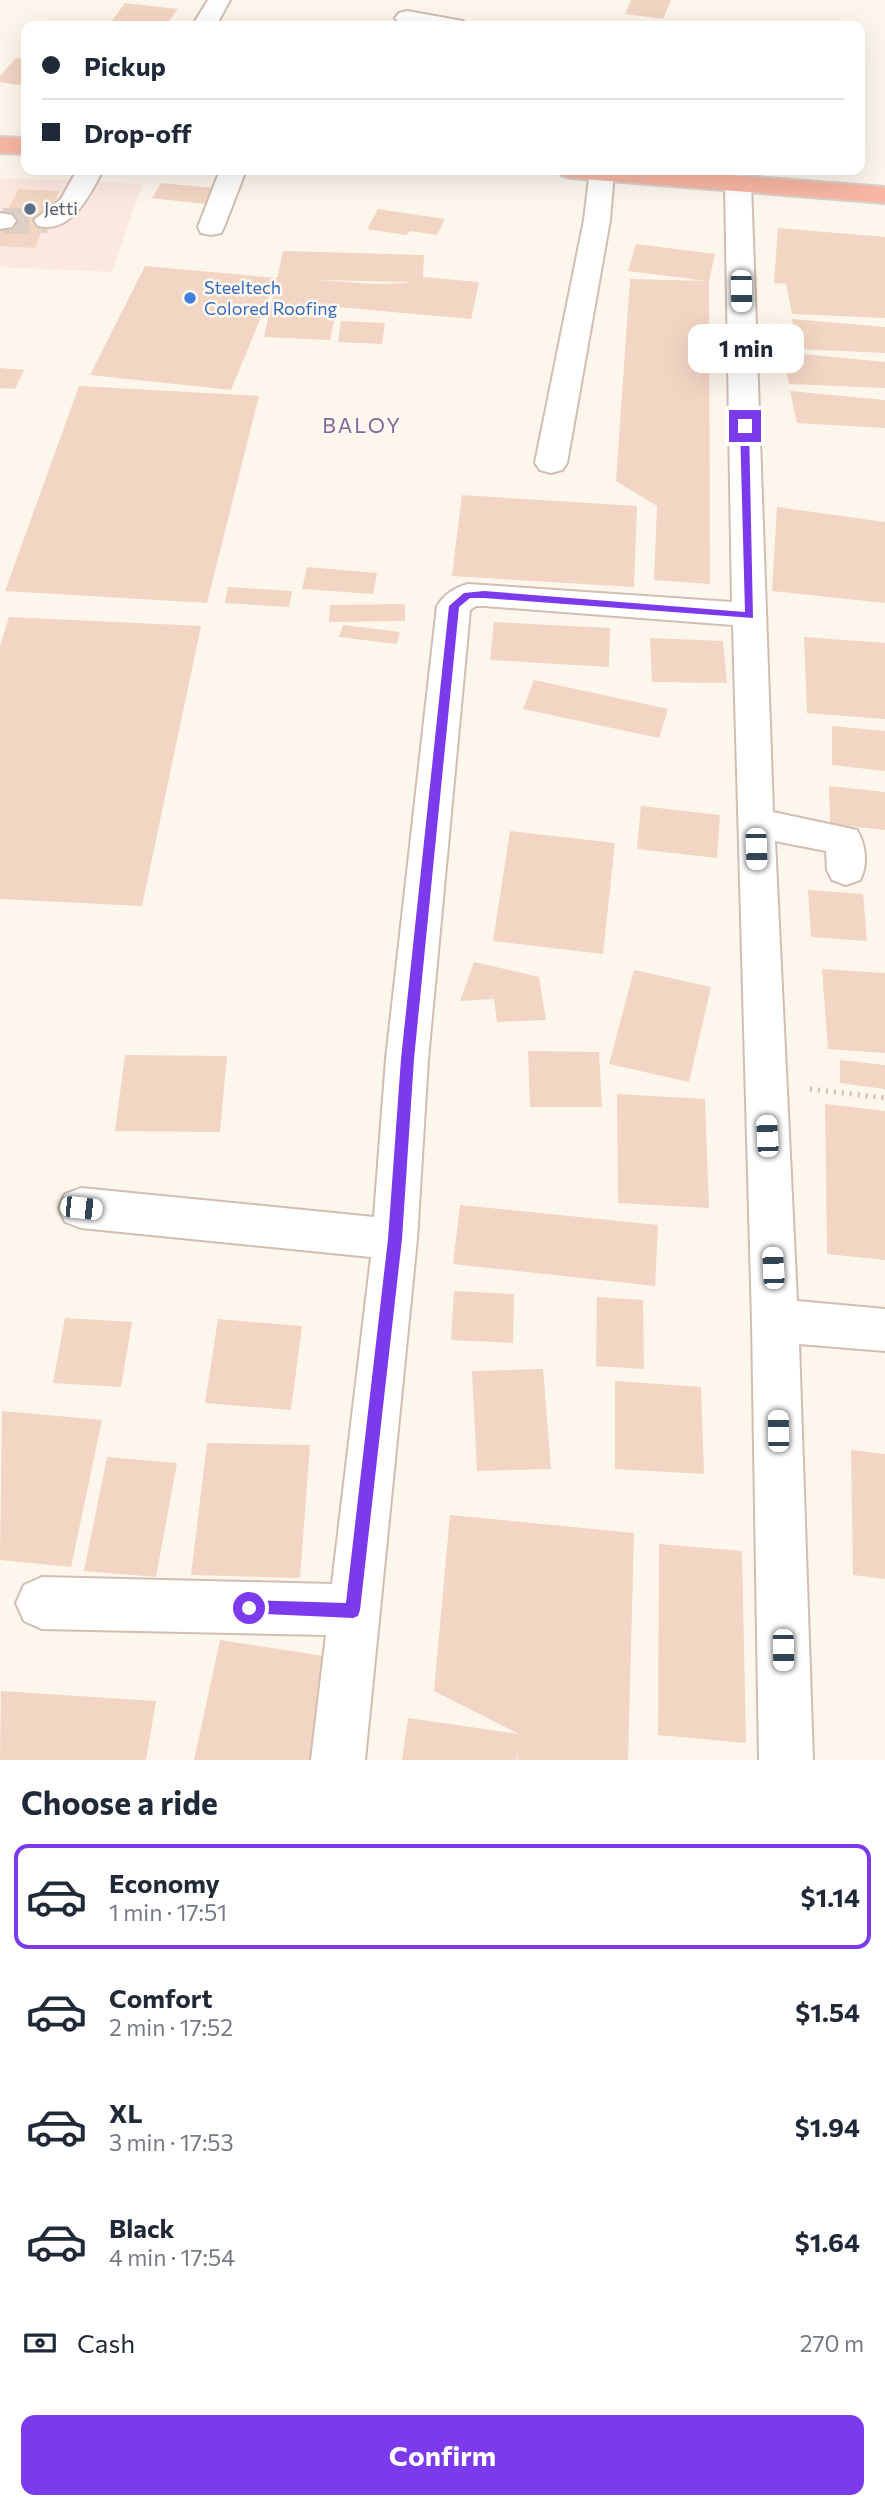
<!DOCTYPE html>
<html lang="en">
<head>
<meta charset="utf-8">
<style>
	body { margin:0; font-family:Commissioner,sans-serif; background:#f2f2f3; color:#1f2937; height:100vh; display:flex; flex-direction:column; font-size:26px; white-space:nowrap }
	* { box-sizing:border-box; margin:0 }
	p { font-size:23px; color:#747a83 }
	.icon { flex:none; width:38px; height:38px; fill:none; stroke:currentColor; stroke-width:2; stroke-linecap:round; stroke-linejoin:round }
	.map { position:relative; height:1760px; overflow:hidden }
	.side { display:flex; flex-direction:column; background:#fff; flex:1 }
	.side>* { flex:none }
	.hud { position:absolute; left:21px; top:21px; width:844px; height:154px; border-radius:14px; box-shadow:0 7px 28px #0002; display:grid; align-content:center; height:154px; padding:0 21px; background:#fff }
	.end { position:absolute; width:32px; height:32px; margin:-16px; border:9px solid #7c3aed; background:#fff; box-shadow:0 0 0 4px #fff }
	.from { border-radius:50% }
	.bubble { position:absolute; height:49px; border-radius:14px; background:#fff; box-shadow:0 7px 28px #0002; font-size:23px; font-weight:700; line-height:49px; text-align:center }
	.car { position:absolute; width:21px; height:42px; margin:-21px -10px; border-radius:9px; box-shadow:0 0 5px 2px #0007; background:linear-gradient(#fff 24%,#345 0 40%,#fff 0 76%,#345 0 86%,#fff 0) }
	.hud b { display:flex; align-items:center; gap:24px; height:66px; font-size:26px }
	.hud b+b { border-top:2px solid #e0e1e3 }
	.hud i { width:18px; height:18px; background:#1f2937 }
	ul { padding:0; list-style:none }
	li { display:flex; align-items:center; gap:21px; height:105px; margin:0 14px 10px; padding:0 7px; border:4px solid transparent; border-radius:14px }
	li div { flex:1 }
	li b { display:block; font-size:26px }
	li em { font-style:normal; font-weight:700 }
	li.active { border-color:#7c3aed }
	li>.icon { width:63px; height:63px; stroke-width:1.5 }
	h2 { padding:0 21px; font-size:32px; line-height:84px }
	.pay { display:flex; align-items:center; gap:18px; height:77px; padding:0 21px; font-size:26px }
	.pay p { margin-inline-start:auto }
	.cta { display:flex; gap:14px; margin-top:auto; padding:14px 21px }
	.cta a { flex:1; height:80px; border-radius:14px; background:#7c3aed; color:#fff; font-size:28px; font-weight:700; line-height:80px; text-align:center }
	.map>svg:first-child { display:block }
</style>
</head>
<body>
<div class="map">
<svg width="885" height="1760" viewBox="0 0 885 1760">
	<rect width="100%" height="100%" fill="#fdf6ec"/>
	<path fill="#fde8e0" d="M0 178 142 184 112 272 0 267Z"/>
	<path fill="#f3d5c3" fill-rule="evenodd" d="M631 0H671L663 19 625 14Z
		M125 3 178 9 165 26H108Z
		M16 58 26 60V86L0 82V76Z
		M161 183 213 188 205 204 152 198Z
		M18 189 59 191 35 248 0 246V228Z
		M378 209 418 215 445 219 437 235 410 231 406 235 367 229Z
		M778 228 885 237V318L792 314 786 284 774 283Z
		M636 244 715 254 709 281 710 584 654 580 657 506 616 481 630 279 707 281 628 271Z
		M283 251 424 255 423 277 479 282 471 319 337 307 330 340 264 337ZM317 280 407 282V283L375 284Z
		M145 266 277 278 231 390 90 375Z
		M792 319 885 327V353L798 349Z
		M341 321 385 323 382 344 338 342Z
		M783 352 885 362V388L789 384Z
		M0 368 24 370 15 389 0 388Z
		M79 386 259 396 207 603 5 591Z
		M790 391 885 400V428L797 423Z
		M462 495 637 506 634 587 452 576Z
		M777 507 885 522V603L772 591Z
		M307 567 377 573 373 594 302 589Z
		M228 587 292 591 289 607 225 603Z
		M405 604V621L329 622 330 605Z
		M9 617 201 626 142 906 0 899V646Z
		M494 622 610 628 609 667 490 660Z
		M343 625 400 632 397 644 339 637Z
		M804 637 885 643V719L807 713Z
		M650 638 723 641 727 683 652 682Z
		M534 680 668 709 659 738 523 709Z
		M832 726 885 731V771L832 765Z
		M829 786 885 792V830L830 824Z
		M641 806 720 815 717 858 637 849Z
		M510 831 615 843 603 954 493 941Z
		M808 890 863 894 867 941 811 937Z
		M474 962 539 977 546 1020 497 1022 494 999 460 1001Z
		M822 969 885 973V1053L828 1049Z
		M634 970 711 987 689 1082 609 1064Z
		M528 1051 599 1052 602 1107H530Z
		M125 1055 227 1056 220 1132 115 1131Z
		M840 1060 885 1065V1089L840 1083Z
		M617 1094 705 1099 709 1208 618 1203Z
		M825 1104 885 1111V1260L827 1254Z
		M460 1205 658 1225 655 1286 453 1264Z
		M454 1291 514 1294 513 1343 451 1340Z
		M597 1297 643 1300 644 1369 596 1366Z
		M65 1318 132 1322 121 1387 53 1383Z
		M218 1319 302 1326 291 1410 205 1403Z
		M543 1369 551 1469 477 1471 472 1371Z
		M615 1381 701 1387 704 1474 615 1469Z
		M2 1411 102 1420 71 1567 0 1560Z
		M207 1443 310 1445 300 1578 191 1575Z
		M851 1450 885 1454V1579L853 1575Z
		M107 1457 177 1463 156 1577 84 1571Z
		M450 1515 634 1533 628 1760H518V1752L517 1760H402L408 1718 519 1734 434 1691Z
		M659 1544 742 1551 746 1743 658 1735Z
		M220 1640 330 1657 313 1760H194Z
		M1 1691 156 1701 146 1760H0Z"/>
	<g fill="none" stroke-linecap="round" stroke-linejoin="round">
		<path stroke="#dcd0c4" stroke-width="26" stroke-dasharray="26 13" stroke-linecap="butt" d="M3 221 47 220"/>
		<defs>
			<path id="minor" d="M208 0H230L216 26H192Z
				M407 11 463 21 467 26H415L399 23 395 18 399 13Z
				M77 170H103C90 194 72 234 38 226L34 220 61 199Z
				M220 170H246L224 227 221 233 211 235 201 233 198 227Z
				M590 170 614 172 610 220 567 463 562 470 551 473 540 470 535 463 584 220Z
				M738 175 747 177 751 183 773 812 857 830C866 845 868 865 860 880L846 885 832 880 827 870 826 851 775 841 797 1301 885 1309V1351L799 1344 813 1760H759L752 1321 733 625 484 606H476L470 610 428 1059 417 1239 365 1760H311L326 1635 42 1629 24 1621 16 1603 24 1585 42 1577 332 1584 371 1257 81 1228 65 1222 59 1208 65 1194 81 1188 374 1217 386 1059 437 606C445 594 454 588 468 584L732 602 725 183 729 177Z
				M0 213 12 215 16 221 12 227 0 229Z"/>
			<path id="highway" d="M0 137 26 138V154L0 153Z
				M558 170H666L885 187V203L571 178 562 176Z"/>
		</defs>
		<use href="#minor" stroke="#d1beb0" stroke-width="4"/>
		<use href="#highway" stroke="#dad1cd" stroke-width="4"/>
		<path stroke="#d9b8a5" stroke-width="5" stroke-dasharray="2 6" stroke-linecap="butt" d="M810 1089 885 1098"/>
		<use href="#minor" fill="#fff" fill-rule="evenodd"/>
		<use href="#highway" fill="#f7b7a3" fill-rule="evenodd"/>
	</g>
	<path fill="#7c3aed" d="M745 423 749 426 753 618 484 598H470L459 607 414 1059 402 1239 360 1610 358 1616 353 1618 244 1613 241 1608 244 1603 249 1600 346 1603 388 1239 401 1059 449 606 464 593 484 591 745 612 740 426Z"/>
	<circle fill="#5c6f8a" stroke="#fffaf3" stroke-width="2.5" cx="30" cy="209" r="7"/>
	<circle fill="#3f7fe0" stroke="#fffaf3" stroke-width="2.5" cx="190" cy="298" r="7"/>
	<g text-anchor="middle" stroke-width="5" stroke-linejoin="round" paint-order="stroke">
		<g font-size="18" fill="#4e5e75" stroke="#fffaf3" text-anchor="start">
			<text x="44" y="215">Jetti</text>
		</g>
		<g font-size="18" fill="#366cbe" stroke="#fffaf3" text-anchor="start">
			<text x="204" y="294">Steeltech<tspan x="204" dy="21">Colored Roofing</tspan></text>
		</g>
		<g font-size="21" letter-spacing="2" fill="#846695" stroke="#fffaf3">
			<text x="362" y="433">BALOY</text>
		</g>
	</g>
</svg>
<i class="end from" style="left:249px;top:1608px"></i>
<i class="end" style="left:745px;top:426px"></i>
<div class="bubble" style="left:688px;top:324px;width:116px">1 min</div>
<i class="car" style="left:741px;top:291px;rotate:179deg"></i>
<i class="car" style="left:756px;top:849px;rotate:178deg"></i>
<i class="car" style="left:767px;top:1136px;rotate:357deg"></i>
<i class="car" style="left:81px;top:1208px;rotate:96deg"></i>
<i class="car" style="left:773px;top:1268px;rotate:357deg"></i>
<i class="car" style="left:778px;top:1431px;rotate:359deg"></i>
<i class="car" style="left:783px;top:1650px;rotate:179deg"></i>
<div class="hud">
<b><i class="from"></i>Pickup</b>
<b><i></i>Drop-off</b>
</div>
</div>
<section class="side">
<h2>Choose a ride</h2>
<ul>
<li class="active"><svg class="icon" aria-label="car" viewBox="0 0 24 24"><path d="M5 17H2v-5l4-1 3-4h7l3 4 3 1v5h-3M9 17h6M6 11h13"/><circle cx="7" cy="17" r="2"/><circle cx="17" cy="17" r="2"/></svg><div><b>Economy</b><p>1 min · 17:51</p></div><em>$1.14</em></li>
<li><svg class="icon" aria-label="car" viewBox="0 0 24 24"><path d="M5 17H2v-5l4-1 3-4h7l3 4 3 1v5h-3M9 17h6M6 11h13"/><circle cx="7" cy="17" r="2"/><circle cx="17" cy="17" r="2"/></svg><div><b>Comfort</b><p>2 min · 17:52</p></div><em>$1.54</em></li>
<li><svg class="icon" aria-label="car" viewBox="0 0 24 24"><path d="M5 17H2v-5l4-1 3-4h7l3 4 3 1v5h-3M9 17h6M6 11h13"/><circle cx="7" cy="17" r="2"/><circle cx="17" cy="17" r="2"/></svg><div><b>XL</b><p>3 min · 17:53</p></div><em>$1.94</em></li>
<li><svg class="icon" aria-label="car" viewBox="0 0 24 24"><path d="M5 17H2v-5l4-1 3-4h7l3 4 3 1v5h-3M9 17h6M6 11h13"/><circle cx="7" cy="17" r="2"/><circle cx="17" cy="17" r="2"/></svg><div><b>Black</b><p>4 min · 17:54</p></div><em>$1.64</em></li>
</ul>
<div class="pay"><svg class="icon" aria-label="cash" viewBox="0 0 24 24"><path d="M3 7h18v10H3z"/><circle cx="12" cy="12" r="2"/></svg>Cash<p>270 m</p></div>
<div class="cta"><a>Confirm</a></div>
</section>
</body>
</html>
